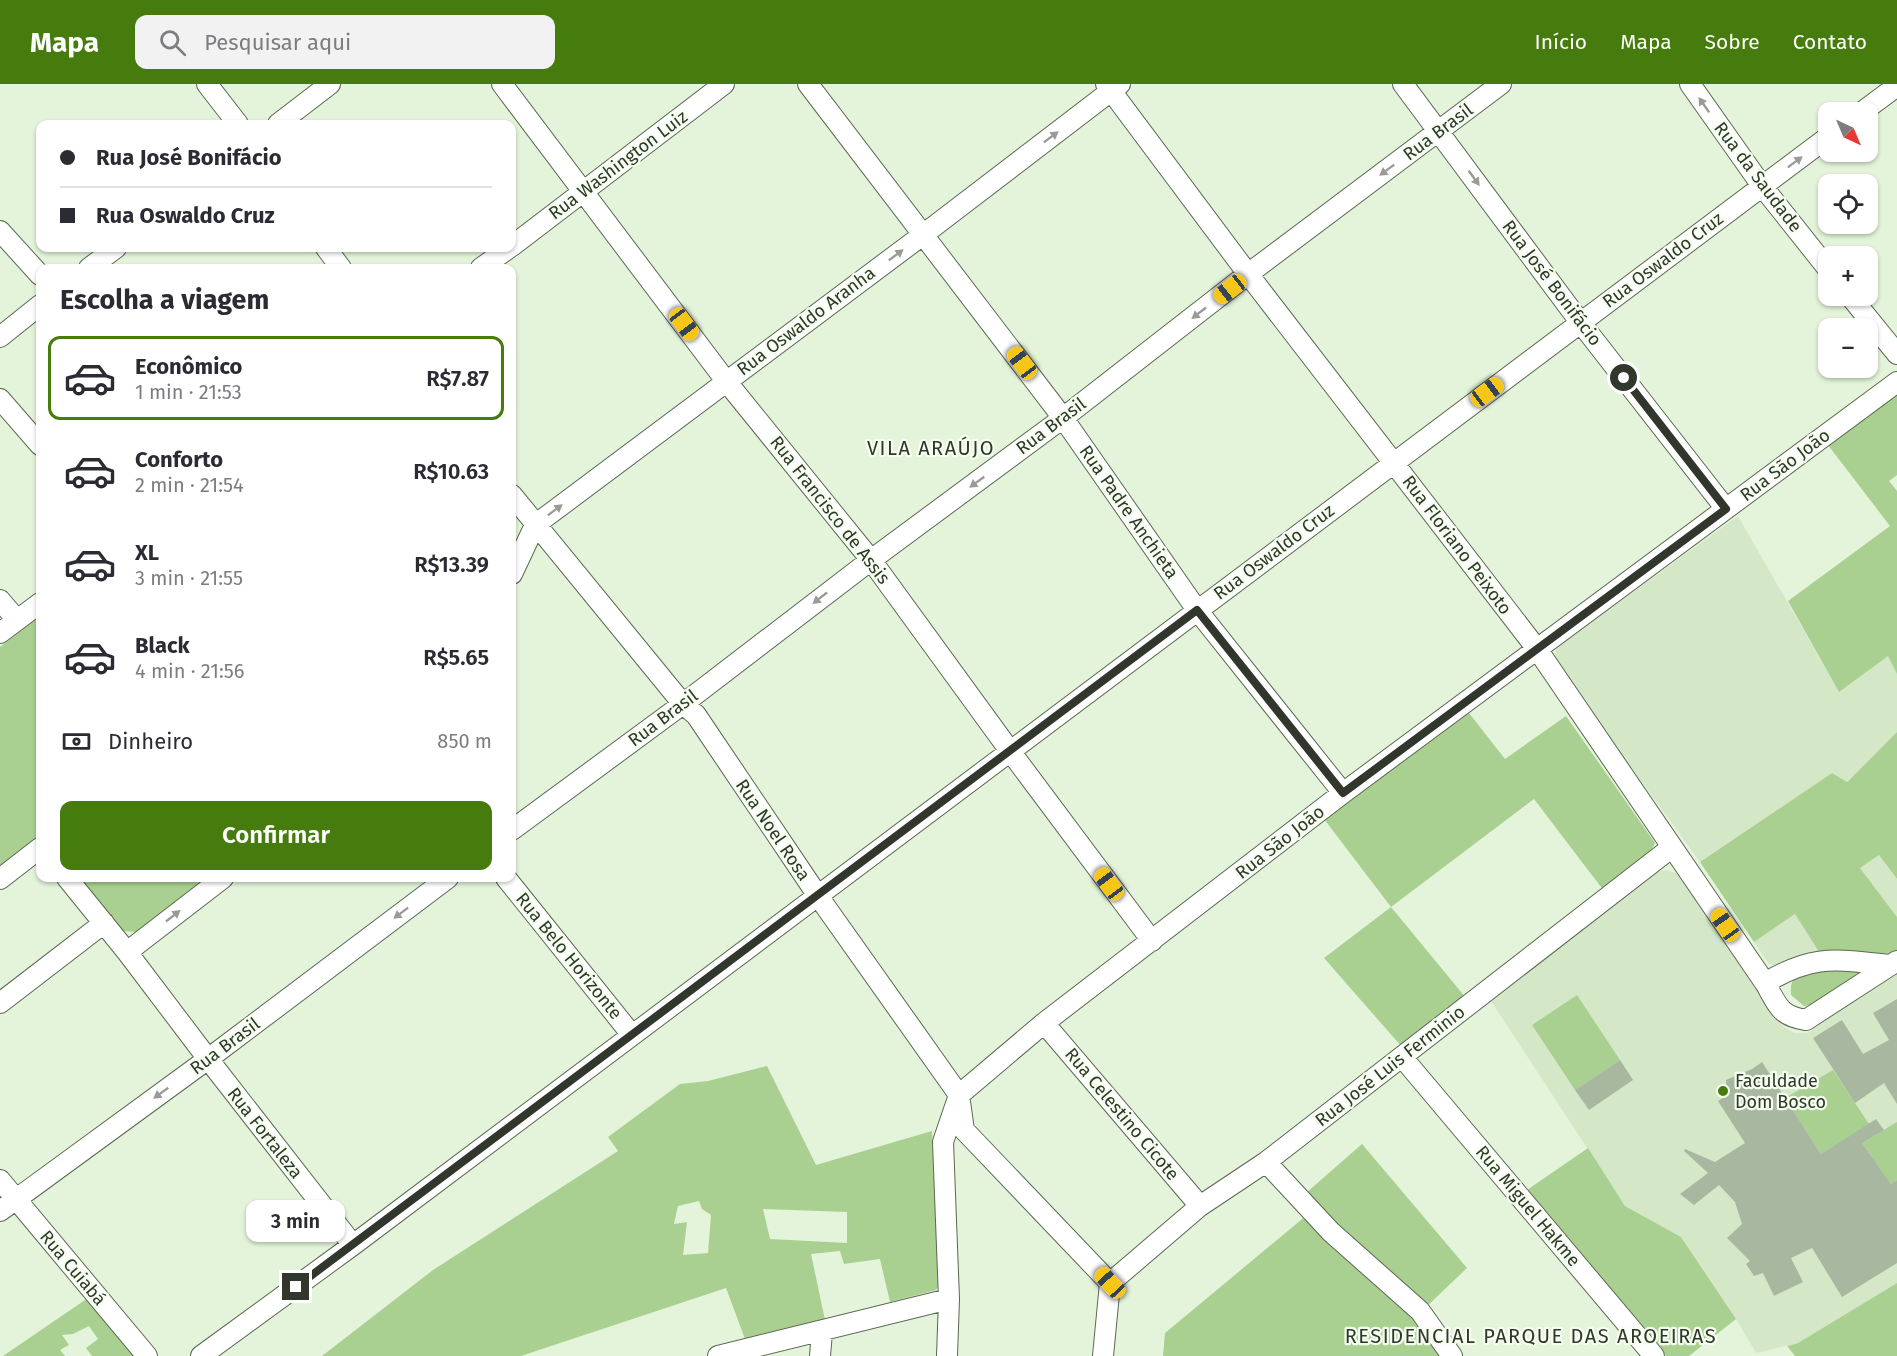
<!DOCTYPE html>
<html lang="pt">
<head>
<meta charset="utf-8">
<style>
	body { margin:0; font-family:"Fira Sans",sans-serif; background:#f2f2f3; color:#2b2b33; height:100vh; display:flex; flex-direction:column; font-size:22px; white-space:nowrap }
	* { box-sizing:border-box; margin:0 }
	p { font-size:20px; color:#7c7c81 }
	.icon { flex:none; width:33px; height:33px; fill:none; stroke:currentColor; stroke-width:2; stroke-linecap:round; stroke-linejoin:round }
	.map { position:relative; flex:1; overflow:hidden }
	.details { position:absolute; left:36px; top:180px; width:480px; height:618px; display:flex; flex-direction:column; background:#fff; border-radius:12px; box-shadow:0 2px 4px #0004 }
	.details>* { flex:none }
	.banner { position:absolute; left:36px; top:36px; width:480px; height:132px; border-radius:12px; box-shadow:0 2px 4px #0004; display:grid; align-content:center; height:132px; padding:0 24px; background:#fff }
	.needle { width:39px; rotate:136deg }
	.tools { position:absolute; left:1818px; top:18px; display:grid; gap:12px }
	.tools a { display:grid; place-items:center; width:60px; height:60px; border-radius:12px; background:#fff; box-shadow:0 2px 4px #0004; font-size:30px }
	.end { position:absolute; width:27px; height:27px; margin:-14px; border:8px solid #31372d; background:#fff; box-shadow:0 0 0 3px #fff }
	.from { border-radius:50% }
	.bubble { position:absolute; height:42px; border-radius:12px; background:#fff; box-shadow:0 2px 4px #0004; font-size:20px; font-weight:600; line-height:42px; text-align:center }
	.car { position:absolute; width:18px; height:36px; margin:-18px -9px; border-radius:8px; box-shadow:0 0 4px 2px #0007; background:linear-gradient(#f5c518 24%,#345 0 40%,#f5c518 0 76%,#345 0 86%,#f5c518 0) }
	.banner b { display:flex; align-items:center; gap:21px; height:57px; font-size:22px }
	.banner b+b { border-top:2px solid #e1e1e2 }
	.banner i { width:15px; height:15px; background:#2b2b33 }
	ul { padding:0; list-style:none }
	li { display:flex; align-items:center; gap:18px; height:84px; margin:0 12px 9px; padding:0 12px; border:3px solid transparent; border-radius:12px }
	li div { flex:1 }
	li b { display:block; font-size:22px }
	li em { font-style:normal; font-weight:600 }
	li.active { border-color:#467b0d }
	li>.icon { width:54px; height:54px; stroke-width:1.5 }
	h2 { padding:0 24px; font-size:27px; line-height:72px }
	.pay { display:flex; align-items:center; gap:15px; height:66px; padding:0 24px; font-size:22px }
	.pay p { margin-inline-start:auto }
	.primary-button { display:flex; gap:12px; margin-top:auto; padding:12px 24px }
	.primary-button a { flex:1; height:69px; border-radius:12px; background:#467b0d; color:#fff; font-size:24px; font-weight:600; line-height:69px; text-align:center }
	header { display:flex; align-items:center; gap:36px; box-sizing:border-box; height:84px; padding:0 30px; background:#467b0d; color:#fff }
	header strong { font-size:28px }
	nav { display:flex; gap:33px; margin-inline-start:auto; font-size:21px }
	.search { width:420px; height:54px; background:#f2f2f3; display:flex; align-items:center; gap:15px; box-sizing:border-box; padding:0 21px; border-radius:12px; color:#7c7c81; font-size:22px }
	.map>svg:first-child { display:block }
</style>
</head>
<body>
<header>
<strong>Mapa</strong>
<div class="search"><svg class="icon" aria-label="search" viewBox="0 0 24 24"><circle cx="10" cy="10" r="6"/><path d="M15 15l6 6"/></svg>Pesquisar aqui</div>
<nav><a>Início</a><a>Mapa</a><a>Sobre</a><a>Contato</a></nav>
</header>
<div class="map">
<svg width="1897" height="1272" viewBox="0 0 1897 1272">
	<rect width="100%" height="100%" fill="#e4f4da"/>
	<path fill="#d4e8c8" d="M1738 432 1839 608 1888 571 1897 590V648L1846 698 1832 689 1700 778 1554 577 1557 563Z
		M1879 771 1897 795V833L1860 784Z
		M1667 786 1678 790 1754 899 1776 935 1784 943 1794 949H1808L1897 888V1199L1798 1259 1756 1269 1736 1235 1681 1153 1625 1122 1489 914 1657 787Z
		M1795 830 1819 868 1812 869 1779 883 1769 880 1754 858Z"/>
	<path fill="#a9d090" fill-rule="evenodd" d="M1897 308V391L1889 397 1897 407V590L1888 572 1839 608 1788 517 1890 442 1828 361Z
		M40 532V753H37L0 782V563Z
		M1469 629 1505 675 1566 632 1655 759 1648 773 1604 807 1534 715 1391 823 1466 914 1402 963 1324 874 1391 823 1324 735Z
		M1897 648V795L1879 771 1860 784 1897 833V868C1871 874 1846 864 1819 868L1795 830 1754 858 1700 778 1832 689 1847 698Z
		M80 794H208L137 848 123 847Z
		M1808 884H1868L1813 921 1804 922 1791 911C1790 895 1794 892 1808 884Z
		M1577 911 1620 976 1575 1006 1532 941Z
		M767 982 816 1081 932 1047 937 1165 941 1198 936 1206 890 1218 880 1175 844 1180 840 1167 811 1170 825 1236 745 1255 726 1204 521 1272H322L433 1186 618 1067 608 1053 680 1000 708 997ZM699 1117 702 1125 711 1131 708 1169 683 1171 687 1138 674 1140 678 1122ZM763 1125 847 1128V1159L770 1155Z
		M1833 986 1869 1040 1821 1070 1785 1014Z
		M1897 1038V1096L1891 1100 1862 1059Z
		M1362 1060 1467 1184 1424 1225 1335 1143 1306 1109Z
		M1588 1064 1625 1122 1681 1153 1736 1235 1689 1272H1666L1527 1106Z
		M1307 1131 1417 1232 1444 1272H1163L1165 1249Z
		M1897 1199V1272H1795L1787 1262 1798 1259Z
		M88 1214 137 1272H92L86 1264 98 1255 89 1242 73 1250 62 1251 69 1261 60 1266 65 1272H3Z"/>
	<path fill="#a8b79f" d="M1897 915V1020L1884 999 1855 1019 1813 954 1842 936 1863 970 1889 956 1873 929Z
		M1620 976 1633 996 1589 1026 1575 1006Z
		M1762 978 1821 1070 1876 1035 1884 1046 1862 1059 1891 1100 1897 1096V1179L1842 1213 1812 1164 1791 1174 1803 1198 1774 1212 1763 1189 1754 1192 1746 1180 1750 1177 1727 1154 1742 1140 1735 1118 1719 1101 1694 1121 1680 1110 1708 1089 1684 1067 1685 1065 1715 1078 1745 1059 1718 1017 1727 1011 1726 996 1752 985Z"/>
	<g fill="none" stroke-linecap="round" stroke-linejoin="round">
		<defs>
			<path id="minor" d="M207 0 238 40
				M502 0 726 297 871 476 1010 667 1152 857
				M808 0 1063 334 1197 526 1343 709
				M1106 0 1248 190 1537 565 1765 899C1778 921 1779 932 1806 936L1897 877
				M1403 0 1580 238 1726 425
				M1690 0 1762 102 1828 185
				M1862 28 1897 2
				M278 40 330 0
				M0 147 40 191
				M512 162 724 0
				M326 164 341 184
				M89 184 116 164
				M481 184 509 164
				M1850 212 1897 270
				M0 253 40 221
				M0 315 40 361
				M512 411 683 620 696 631 818 812 959 1011 964 1046 1110 1199
				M512 490 535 441 924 150 1120 0
				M0 516 17 536
				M0 549 40 519
				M512 746 683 620 871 476 1063 334 1248 190 1501 0
				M67 794 127 868 208 975 353 1161
				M506 794 632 951
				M0 795 40 764
				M127 868 223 794
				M1765 899C1815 869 1836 876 1891 881
				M0 919 104 839
				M1044 939 1200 1122
				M1402 973 1654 1272
				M1266 1078 1331 1148 1420 1227 1452 1272
				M0 1096 147 1272
				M0 1127 208 975 448 794
				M1110 1199 1200 1122 1266 1078 1671 764
				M201 1272 353 1161 1828 53
				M718 1272 949 1215
				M820 1272 822 1248
				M947 1272 949 1215 943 1058 959 1011 1044 939 1343 709 1897 298
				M1103 1272 1110 1199"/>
		</defs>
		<use href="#minor" stroke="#5b6852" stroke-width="22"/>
		<use href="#minor" stroke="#fff" stroke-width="20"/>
	</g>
	<defs><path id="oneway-solid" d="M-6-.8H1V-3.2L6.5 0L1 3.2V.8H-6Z" transform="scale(1.5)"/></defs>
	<g fill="#989b96">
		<use href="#oneway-solid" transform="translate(1704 21) rotate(-125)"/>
		<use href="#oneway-solid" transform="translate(1051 53) rotate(-37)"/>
		<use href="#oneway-solid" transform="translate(1795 78) rotate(-37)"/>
		<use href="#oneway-solid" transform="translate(1387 86) rotate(143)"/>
		<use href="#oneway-solid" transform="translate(1474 94) rotate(54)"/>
		<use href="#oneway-solid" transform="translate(896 171) rotate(-37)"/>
		<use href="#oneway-solid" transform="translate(1199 229) rotate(142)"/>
		<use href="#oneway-solid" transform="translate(977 398) rotate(144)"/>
		<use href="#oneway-solid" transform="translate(555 426) rotate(-37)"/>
		<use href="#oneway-solid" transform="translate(820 514) rotate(142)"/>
		<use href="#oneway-solid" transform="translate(401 829) rotate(143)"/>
		<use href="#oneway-solid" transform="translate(173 832) rotate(-38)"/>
		<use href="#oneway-solid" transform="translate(161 1009) rotate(144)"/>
	</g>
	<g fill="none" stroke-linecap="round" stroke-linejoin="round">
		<path stroke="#31372d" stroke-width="8" d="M296 1203 1197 526 1343 709 1726 425 1624 294"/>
	</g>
	<circle fill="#467b0d" stroke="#f5ffef" stroke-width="2" cx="1723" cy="1007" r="6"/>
	<g text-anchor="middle" stroke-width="4.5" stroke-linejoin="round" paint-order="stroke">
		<g font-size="18" fill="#31372d" stroke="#f5ffef">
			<text transform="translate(1438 48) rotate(-37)" y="6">Rua Brasil</text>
			<text transform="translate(618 81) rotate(-37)" y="6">Rua Washington Luiz</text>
			<text transform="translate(1758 93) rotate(53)" y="6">Rua da Saudade</text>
			<text transform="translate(1663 176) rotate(-37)" y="6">Rua Oswaldo Cruz</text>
			<text transform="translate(1552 199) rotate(53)" y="6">Rua José Bonifácio</text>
			<text transform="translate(806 237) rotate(-37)" y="6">Rua Oswaldo Aranha</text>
			<text transform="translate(1051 342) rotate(-37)" y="6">Rua Brasil</text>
			<text transform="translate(1785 381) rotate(-37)" y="6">Rua São João</text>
			<text transform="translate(830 426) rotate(52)" y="6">Rua Francisco de Assis</text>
			<text transform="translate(1129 428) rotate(55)" y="6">Rua Padre Anchieta</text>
			<text transform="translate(1457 461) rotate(53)" y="6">Rua Floriano Peixoto</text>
			<text transform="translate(1274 468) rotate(-37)" y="6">Rua Oswaldo Cruz</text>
			<text transform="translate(663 634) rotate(-37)" y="6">Rua Brasil</text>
			<text transform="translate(773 746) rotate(56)" y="6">Rua Noel Rosa</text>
			<text transform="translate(1280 758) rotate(-38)" y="6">Rua São João</text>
			<text transform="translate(569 872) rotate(51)" y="6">Rua Belo Horizonte</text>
			<text transform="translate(225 962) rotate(-37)" y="6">Rua Brasil</text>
			<text transform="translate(1390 982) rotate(-38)" y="6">Rua José Luis Ferminio</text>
			<text transform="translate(1122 1030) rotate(50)" y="6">Rua Celestino Cicote</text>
			<text transform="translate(265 1049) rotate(52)" y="6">Rua Fortaleza</text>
			<text transform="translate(1528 1122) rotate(50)" y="6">Rua Miguel Hakme</text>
			<text transform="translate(73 1184) rotate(50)" y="6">Rua Cuiabá</text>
		</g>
		<g font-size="18" fill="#31372d" stroke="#f5ffef" text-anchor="start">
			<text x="1735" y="1003">Faculdade<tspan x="1735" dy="21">Dom Bosco</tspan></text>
		</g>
		<g font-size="20" letter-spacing="1.5" fill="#31372d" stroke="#f5ffef">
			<text x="931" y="371">VILA ARAÚJO</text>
			<text x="1531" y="1259">RESIDENCIAL PARQUE DAS AROEIRAS</text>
		</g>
	</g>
</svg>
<div class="tools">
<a><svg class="needle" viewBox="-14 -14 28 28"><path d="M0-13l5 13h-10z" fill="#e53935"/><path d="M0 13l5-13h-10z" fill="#7c7c81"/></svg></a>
<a><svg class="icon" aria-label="locate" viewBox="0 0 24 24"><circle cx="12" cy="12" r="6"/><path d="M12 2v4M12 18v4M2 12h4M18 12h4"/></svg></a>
<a>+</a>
<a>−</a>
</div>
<i class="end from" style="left:1624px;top:294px"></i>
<i class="end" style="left:296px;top:1203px"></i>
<div class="bubble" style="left:246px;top:1116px;width:99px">3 min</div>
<i class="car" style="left:1230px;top:205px;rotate:232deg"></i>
<i class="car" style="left:684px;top:240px;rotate:143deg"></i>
<i class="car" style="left:1022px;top:279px;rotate:323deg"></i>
<i class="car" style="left:1487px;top:308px;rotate:53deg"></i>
<i class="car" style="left:1109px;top:800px;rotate:323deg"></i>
<i class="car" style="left:1725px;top:841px;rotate:325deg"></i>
<i class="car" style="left:1110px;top:1199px;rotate:317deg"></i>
<div class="banner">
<b><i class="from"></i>Rua José Bonifácio</b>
<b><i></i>Rua Oswaldo Cruz</b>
</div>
<section class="details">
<h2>Escolha a viagem</h2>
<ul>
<li class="active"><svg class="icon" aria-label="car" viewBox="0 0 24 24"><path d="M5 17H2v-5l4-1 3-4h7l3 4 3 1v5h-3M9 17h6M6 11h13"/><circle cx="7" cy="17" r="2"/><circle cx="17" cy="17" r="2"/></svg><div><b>Econômico</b><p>1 min · 21:53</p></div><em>R$7.87</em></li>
<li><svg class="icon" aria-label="car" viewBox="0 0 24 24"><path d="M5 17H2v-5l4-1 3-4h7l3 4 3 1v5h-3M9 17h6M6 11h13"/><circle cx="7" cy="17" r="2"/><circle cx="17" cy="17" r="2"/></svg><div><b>Conforto</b><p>2 min · 21:54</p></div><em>R$10.63</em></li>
<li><svg class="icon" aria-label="car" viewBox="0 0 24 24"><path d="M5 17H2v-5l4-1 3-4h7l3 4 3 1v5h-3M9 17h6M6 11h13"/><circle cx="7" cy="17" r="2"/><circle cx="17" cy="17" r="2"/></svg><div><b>XL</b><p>3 min · 21:55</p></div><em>R$13.39</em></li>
<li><svg class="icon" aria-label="car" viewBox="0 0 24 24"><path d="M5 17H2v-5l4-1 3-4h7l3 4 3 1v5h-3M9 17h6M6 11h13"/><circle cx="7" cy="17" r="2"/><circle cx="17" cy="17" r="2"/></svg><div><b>Black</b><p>4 min · 21:56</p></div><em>R$5.65</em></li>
</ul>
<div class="pay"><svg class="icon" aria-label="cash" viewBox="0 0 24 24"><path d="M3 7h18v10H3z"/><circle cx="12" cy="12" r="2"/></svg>Dinheiro<p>850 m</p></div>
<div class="primary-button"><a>Confirmar</a></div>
</section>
</div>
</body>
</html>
